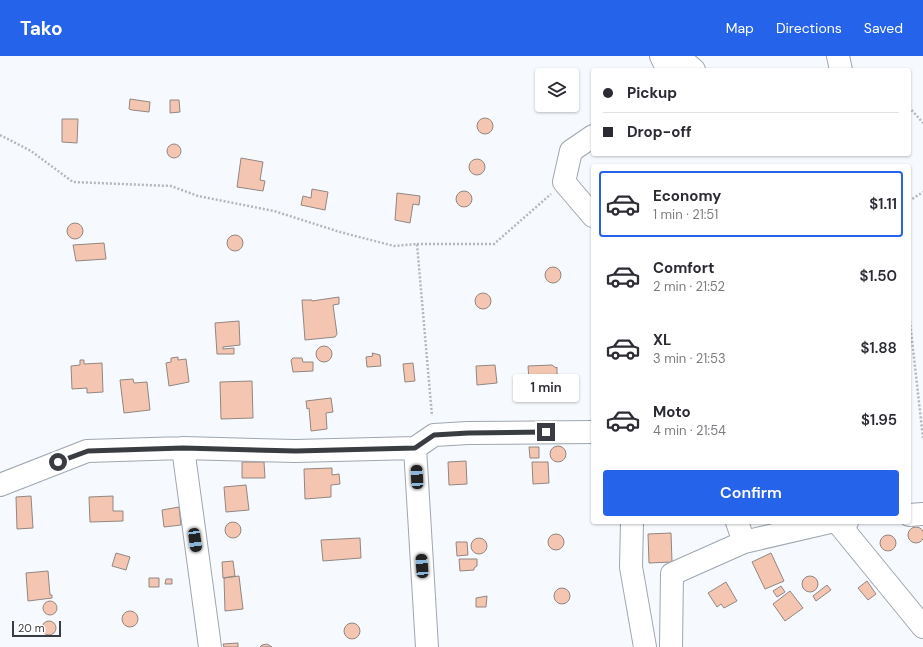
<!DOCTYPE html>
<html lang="en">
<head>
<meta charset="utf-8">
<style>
	body { margin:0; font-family:"DM Sans",sans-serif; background:#f2f2f3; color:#2b2b33; height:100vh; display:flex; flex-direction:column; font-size:15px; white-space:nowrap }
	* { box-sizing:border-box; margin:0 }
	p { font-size:13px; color:#7c7c81 }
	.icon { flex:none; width:22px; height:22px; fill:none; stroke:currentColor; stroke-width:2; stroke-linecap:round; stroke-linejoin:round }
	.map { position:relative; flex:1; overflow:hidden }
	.sheet { position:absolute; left:591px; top:108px; width:320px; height:360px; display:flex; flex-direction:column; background:#fff; border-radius:4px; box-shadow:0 1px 3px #0004 }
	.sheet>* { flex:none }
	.guide { position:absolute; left:591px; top:12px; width:320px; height:88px; border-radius:4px; box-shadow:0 1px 3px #0004; display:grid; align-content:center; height:88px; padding:0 12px; background:#fff }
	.buttons { position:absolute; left:535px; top:12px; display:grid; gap:8px }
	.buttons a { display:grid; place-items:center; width:44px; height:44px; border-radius:4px; background:#fff; box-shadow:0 1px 3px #0004; font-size:20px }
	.scale { position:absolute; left:12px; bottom:10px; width:49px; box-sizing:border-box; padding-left:4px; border:2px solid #393c40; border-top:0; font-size:11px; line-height:14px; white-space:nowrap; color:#393c40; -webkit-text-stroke:3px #fff; paint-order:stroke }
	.end { position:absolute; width:18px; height:18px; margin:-9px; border:5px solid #393c40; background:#fff; box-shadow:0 0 0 2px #fff }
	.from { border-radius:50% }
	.bubble { position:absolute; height:28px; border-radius:4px; background:#fff; box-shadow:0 1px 3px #0004; font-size:13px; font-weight:600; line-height:28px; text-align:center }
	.car { position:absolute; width:12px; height:24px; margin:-12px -6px; border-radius:5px; box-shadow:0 0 3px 1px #0007; background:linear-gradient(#222 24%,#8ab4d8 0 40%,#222 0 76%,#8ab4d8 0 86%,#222 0) }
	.guide b { display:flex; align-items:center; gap:14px; height:38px; font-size:15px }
	.guide b+b { border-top:1px solid #e1e1e2 }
	.guide i { width:10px; height:10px; background:#2b2b33 }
	ul { padding:7px 0 0; list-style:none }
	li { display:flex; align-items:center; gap:12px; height:66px; margin:0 8px 6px; padding:0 4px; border:2px solid transparent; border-radius:4px }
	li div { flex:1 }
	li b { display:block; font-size:15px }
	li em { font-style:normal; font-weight:600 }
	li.active { border-color:#2563eb }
	li>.icon { width:36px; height:36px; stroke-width:1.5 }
	.cta { display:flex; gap:8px; margin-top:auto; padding:8px 12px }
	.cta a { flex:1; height:46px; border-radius:4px; background:#2563eb; color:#fff; font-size:16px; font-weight:600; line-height:46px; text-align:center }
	header { display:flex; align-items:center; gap:24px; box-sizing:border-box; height:56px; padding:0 20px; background:#2563eb; color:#fff }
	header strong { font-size:19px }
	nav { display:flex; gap:22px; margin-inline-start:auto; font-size:14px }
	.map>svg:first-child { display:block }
</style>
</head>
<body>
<header>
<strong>Tako</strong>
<nav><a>Map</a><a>Directions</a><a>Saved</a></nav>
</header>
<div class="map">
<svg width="923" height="591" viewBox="0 0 923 591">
	<rect width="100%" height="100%" fill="#f6fafe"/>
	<path fill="#f4c6b2" stroke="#928681" d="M130 43 150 46 149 56 132 54 129 53Z
		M170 44H179L180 56 170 57Z
		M477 70a8 8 0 1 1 16 0a8 8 0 1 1-16 0Z
		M62 63H78L77 87 62 86Z
		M167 95a7 7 0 1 1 14 0a7 7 0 1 1-14 0Z
		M241 102 263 106 260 124 265 125 263 135 237 131Z
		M469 111a8 8 0 1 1 16 0a8 8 0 1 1-16 0Z
		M312 133 328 136 325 154 301 149 303 140 311 142Z
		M456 143a8 8 0 1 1 16 0a8 8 0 1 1-16 0Z
		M397 137 420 140 419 149 413 148 410 167 395 164Z
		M67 175a8 8 0 1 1 16 0a8 8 0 1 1-16 0Z
		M227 187a8 8 0 1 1 16 0a8 8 0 1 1-16 0Z
		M104 187 106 203 76 205 73 189Z
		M545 219a8 8 0 1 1 16 0a8 8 0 1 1-16 0Z
		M475 245a8 8 0 1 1 16 0a8 8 0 1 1-16 0Z
		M339 241V248L333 249 337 278 335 281 305 284 302 244H312V245Z
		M239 265 240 289 223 291V293L234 292V298H217L215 267Z
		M316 298a8 8 0 1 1 16 0a8 8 0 1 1-16 0Z
		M372 297 380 299 381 310 367 311 366 301 373 300Z
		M178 301V304L186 303 189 326 169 330 166 307 171 306V302Z
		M293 302H302L303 306H313V315L293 316 291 304Z
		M80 304H84V308L102 307 103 336 87 337V332L72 333 71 310 80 309Z
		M413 307 415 325 405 326 403 308Z
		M495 309 497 327 477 329 476 310Z
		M552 309 556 312 557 311V319L553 321V326L557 327 558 335 554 338 530 339 528 310Z
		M133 323 134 327 147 326 150 354 124 357 120 324Z
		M252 325 253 362 221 363 220 326Z
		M331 342 333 356 326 357 327 373 311 375 309 352 307 353 306 345Z
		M550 398a8 8 0 1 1 16 0a8 8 0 1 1-16 0Z
		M529 391H539V402H530Z
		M466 405 467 428 449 429 448 406Z
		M242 406H264L265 422H242Z
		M532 406H548L549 427 533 428Z
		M332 412V419L339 418 340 428 331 429V441L305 443 304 413Z
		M246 429 249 454 226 456 224 431Z
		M31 440 33 472 17 473 16 441Z
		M113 440V455H123V465L90 466 89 441Z
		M179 451 181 469 164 471 162 454Z
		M225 474a8 8 0 1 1 16 0a8 8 0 1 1-16 0Z
		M908 479a8 8 0 1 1 16 0a8 8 0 1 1-16 0Z
		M671 477 672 506 649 507 648 478Z
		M548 486a8 8 0 1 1 16 0a8 8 0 1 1-16 0Z
		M880 487a8 8 0 1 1 16 0a8 8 0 1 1-16 0Z
		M360 482 361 502 323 505 321 484Z
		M471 490a8 8 0 1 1 16 0a8 8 0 1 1-16 0Z
		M456 486H467L468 499 457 500Z
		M116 497 130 501 126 514 112 510Z
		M771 497 784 525 765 533 752 506Z
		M459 503H477V510L474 512V514L460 515Z
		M233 505 235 520 223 522 222 506Z
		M48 515 50 539H52V542L28 545 26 517Z
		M239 520 243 553 225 555 224 522Z
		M802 528a8 8 0 1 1 16 0a8 8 0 1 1-16 0Z
		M149 522H159V531H149Z
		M166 523H172V528H165Z
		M867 525 876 538 868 544 858 532Z
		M726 526 737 545 724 552 721 548 717 551 708 537Z
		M827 529 831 534 816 545 813 540Z
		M781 530 785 536 777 541 773 535Z
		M554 540a8 8 0 1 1 16 0a8 8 0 1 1-16 0Z
		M790 535 803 552 785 565 773 548Z
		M487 540 486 551H476V542Z
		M43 552a7 7 0 1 1 14 0a7 7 0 1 1-14 0Z
		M122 563a8 8 0 1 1 16 0a8 8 0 1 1-16 0Z
		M42 572a7 7 0 1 1 14 0a7 7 0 1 1-14 0Z
		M344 575a8 8 0 1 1 16 0a8 8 0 1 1-16 0Z
		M238 587V591H224L223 588Z
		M267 588 272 591H260L262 589Z"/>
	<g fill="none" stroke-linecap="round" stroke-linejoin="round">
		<defs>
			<path id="minor" d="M661 0 668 14
				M678 0 694 14
				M838 0 841 14
				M593 80 571 95 564 126 593 160
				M183 392 210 591
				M415 392 427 591
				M0 429 87 395 183 392 295 395 415 392 434 379 468 377 593 376
				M909 459 923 458
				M632 466 631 511 645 591
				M737 466 744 486
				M838 467 923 571
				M671 591 672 518 744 486 830 466H847"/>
		</defs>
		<use href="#minor" stroke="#9ea6af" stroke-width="24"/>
		<path stroke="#b3b7bb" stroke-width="2.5" stroke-dasharray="2 2" stroke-linecap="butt" d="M909 51 923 67
			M0 79 31 95 73 126 171 130 198 140 274 155 340 176 394 190 417 188 432 360
			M909 145 923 136
			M417 188H494L551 138
			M909 257 923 382"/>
		<use href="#minor" stroke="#fff" stroke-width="22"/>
	</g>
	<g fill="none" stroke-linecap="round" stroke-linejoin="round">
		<path stroke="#393c40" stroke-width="5" d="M58 406 88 395 183 392 296 395 415 392 434 379 468 377 546 376"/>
	</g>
</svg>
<div class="buttons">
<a><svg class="icon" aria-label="layers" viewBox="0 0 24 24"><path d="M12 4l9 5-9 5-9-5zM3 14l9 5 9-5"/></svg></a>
</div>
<div class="scale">20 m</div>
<i class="end from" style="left:58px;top:406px"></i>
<i class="end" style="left:546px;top:376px"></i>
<div class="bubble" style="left:513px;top:318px;width:66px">1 min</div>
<i class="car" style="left:417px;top:421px;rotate:357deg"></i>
<i class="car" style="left:195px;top:484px;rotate:172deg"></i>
<i class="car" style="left:422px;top:510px;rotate:356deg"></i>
<div class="guide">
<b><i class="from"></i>Pickup</b>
<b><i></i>Drop-off</b>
</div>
<section class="sheet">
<ul>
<li class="active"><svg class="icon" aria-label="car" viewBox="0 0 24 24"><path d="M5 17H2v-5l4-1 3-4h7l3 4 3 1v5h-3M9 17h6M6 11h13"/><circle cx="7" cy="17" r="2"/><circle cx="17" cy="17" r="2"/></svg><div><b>Economy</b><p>1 min · 21:51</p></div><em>$1.11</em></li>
<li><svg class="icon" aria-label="car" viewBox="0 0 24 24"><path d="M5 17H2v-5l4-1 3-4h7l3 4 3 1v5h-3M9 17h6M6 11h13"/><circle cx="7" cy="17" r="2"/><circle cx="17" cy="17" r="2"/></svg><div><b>Comfort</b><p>2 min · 21:52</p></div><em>$1.50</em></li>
<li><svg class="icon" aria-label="car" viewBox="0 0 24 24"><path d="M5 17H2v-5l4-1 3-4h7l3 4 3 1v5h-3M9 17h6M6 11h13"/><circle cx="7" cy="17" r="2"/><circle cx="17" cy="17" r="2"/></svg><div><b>XL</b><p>3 min · 21:53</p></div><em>$1.88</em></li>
<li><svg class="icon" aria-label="car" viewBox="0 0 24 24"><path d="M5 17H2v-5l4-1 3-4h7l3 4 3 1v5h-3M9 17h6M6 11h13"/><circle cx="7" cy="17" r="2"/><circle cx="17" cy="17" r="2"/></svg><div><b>Moto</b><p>4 min · 21:54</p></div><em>$1.95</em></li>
</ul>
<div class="cta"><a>Confirm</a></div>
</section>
</div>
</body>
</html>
